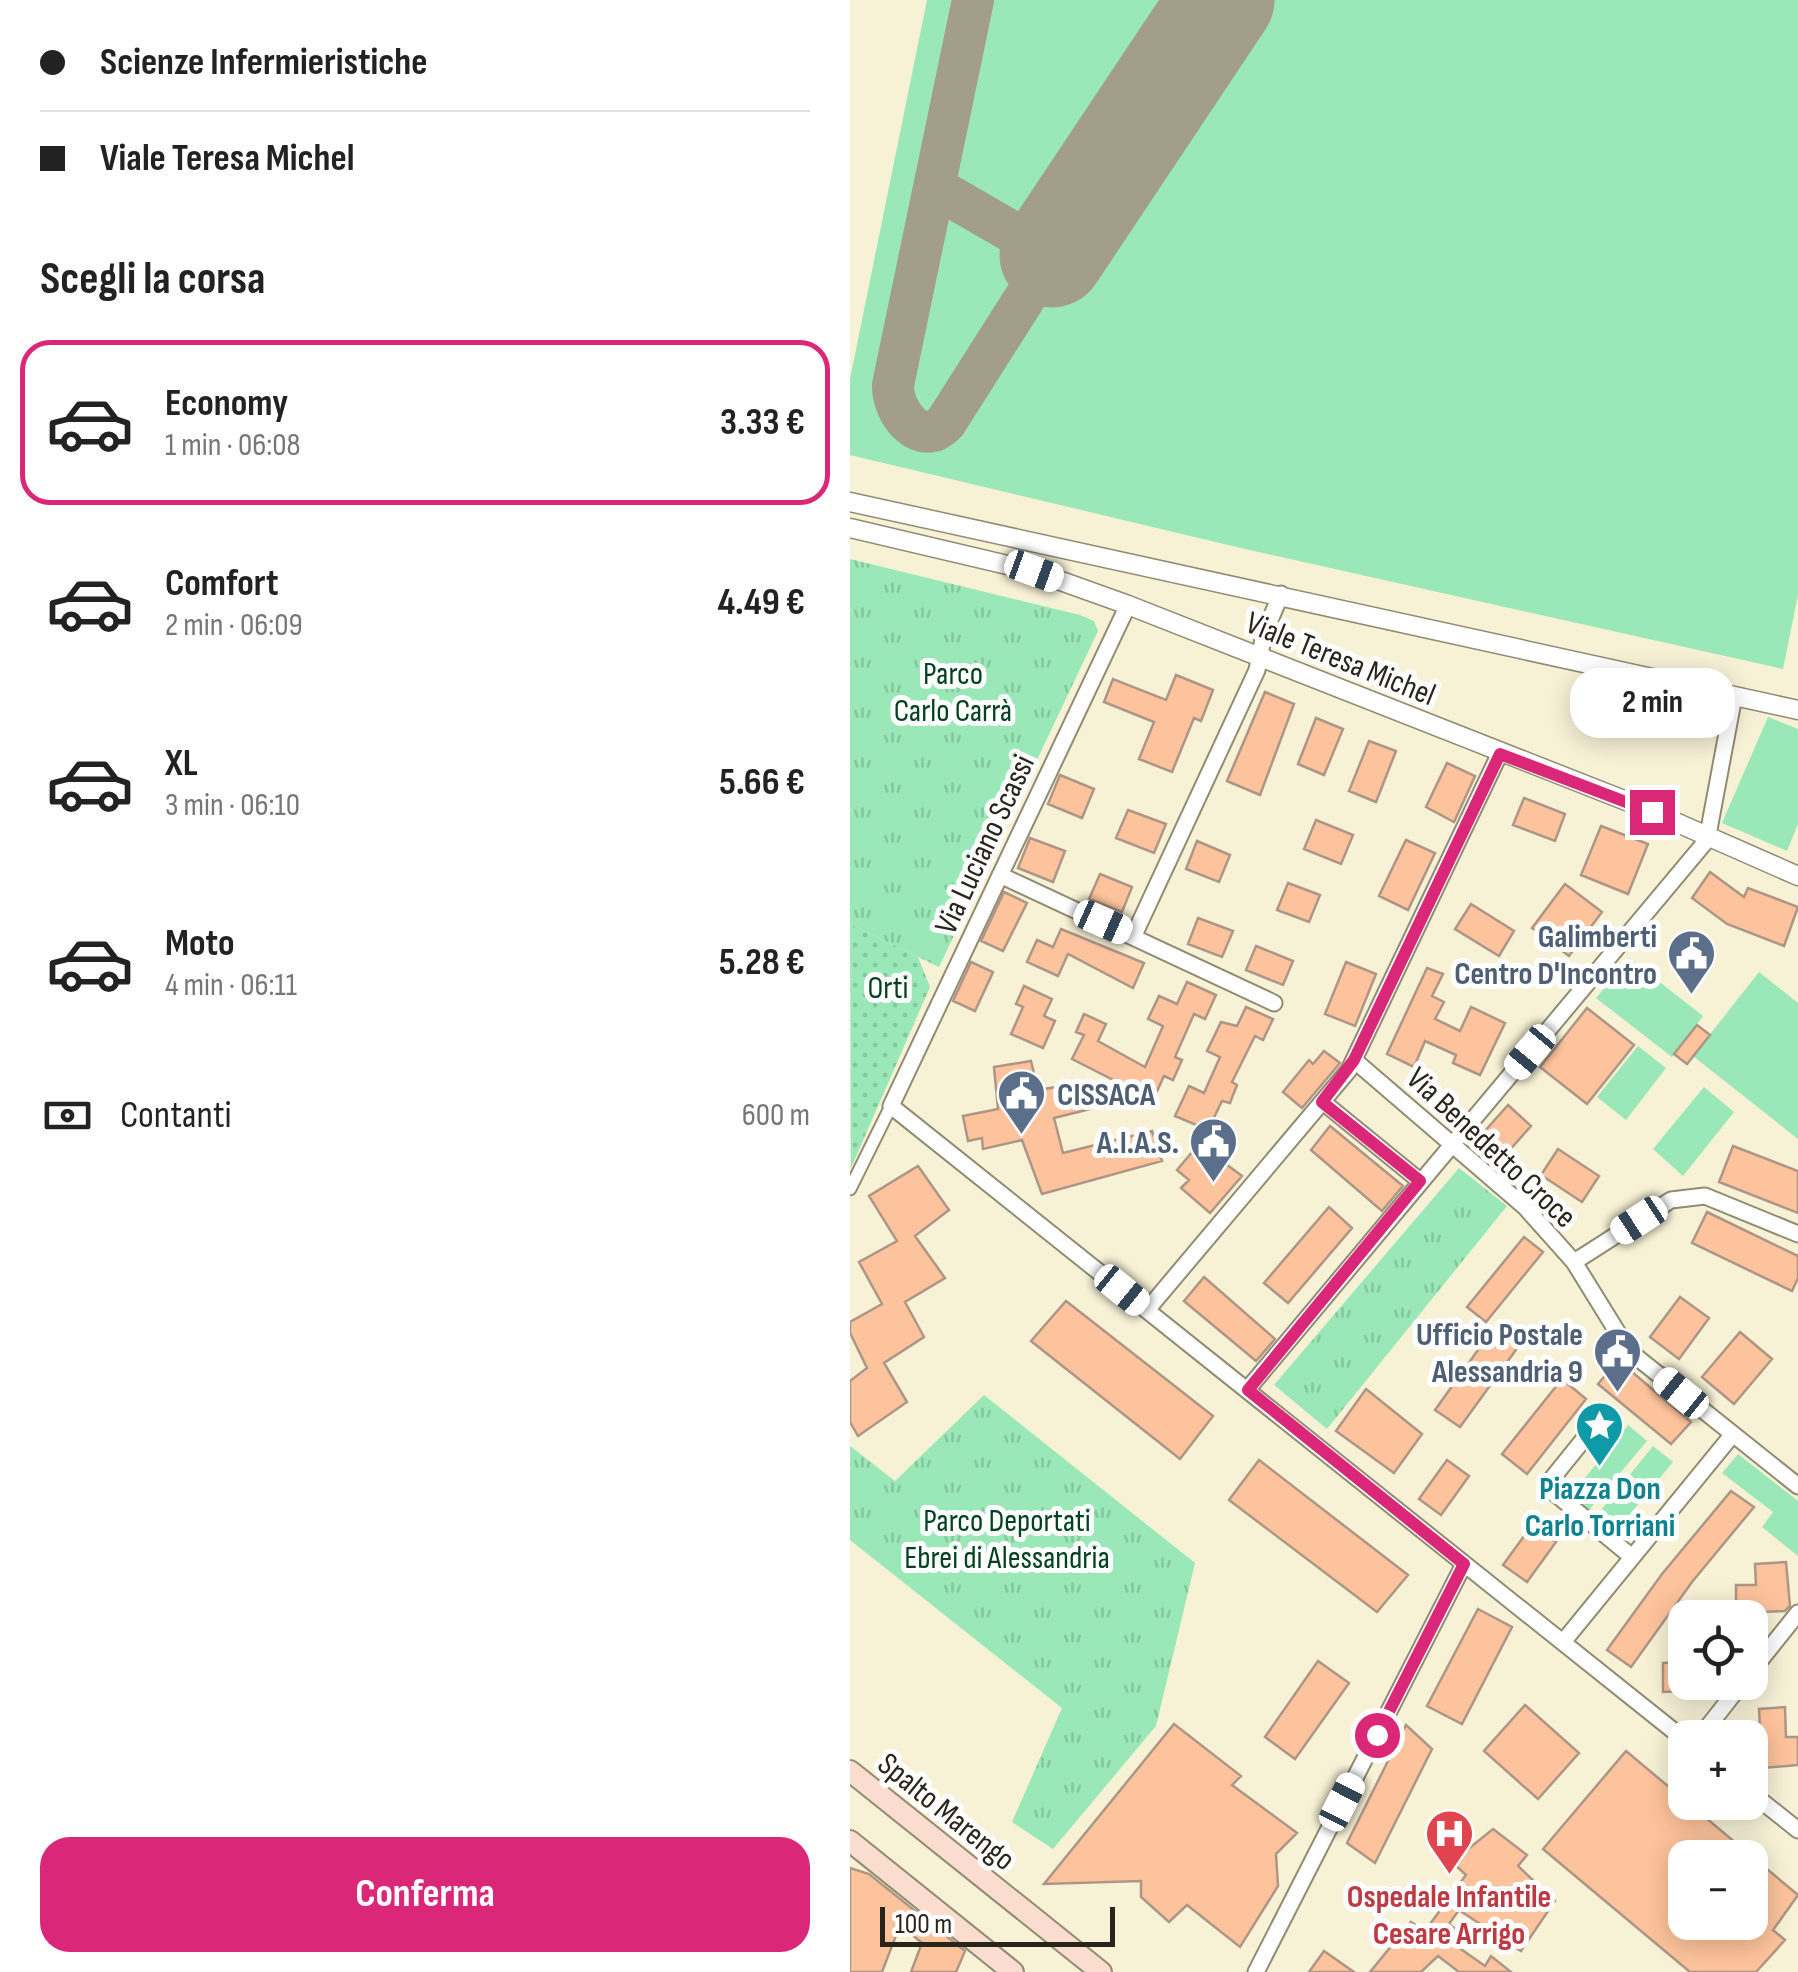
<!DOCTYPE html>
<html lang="it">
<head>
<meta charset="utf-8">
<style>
	body { margin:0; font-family:"Sofia Sans Condensed",sans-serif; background:#f6f6f6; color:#222; height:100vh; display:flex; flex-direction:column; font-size:38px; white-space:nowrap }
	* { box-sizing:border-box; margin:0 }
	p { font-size:32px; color:#767676 }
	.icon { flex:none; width:55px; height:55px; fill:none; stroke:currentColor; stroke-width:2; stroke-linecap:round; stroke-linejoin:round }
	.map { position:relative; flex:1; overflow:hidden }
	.panel { display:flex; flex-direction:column; background:#fff; width:850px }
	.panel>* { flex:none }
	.guide { display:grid; align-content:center; height:220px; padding:0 40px; background:#fff }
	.fabs { position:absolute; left:818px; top:1600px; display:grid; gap:20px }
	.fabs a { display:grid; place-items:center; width:100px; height:100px; border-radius:20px; background:#fff; box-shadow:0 5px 25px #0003; font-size:50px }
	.scale { position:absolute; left:30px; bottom:25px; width:235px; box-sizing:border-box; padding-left:10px; border:5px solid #28261c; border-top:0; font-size:28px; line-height:35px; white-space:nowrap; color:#28261c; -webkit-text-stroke:8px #fff; paint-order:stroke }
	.end { position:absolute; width:45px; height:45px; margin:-22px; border:12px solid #db2777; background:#fff; box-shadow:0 0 0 5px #fff }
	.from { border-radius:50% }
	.bubble { position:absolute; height:70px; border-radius:30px; background:#fff; box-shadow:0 5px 25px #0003; font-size:32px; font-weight:700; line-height:70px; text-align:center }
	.car { position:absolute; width:30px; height:60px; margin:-30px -15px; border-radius:12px; box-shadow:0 0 8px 2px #0007; background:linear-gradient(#fff 24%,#345 0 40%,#fff 0 76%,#345 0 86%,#fff 0) }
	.guide b { display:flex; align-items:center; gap:35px; height:95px; font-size:38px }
	.guide b+b { border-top:2px solid #e0e0e0 }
	.guide i { width:25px; height:25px; background:#222 }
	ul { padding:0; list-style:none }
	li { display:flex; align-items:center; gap:30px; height:165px; margin:0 20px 15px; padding:0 20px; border:5px solid transparent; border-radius:30px }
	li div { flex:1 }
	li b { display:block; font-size:38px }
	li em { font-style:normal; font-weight:700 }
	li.active { border-color:#db2777 }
	li>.icon { width:90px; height:90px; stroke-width:1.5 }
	h2 { padding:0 40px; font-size:45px; line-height:120px }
	.pay { display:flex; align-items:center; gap:25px; height:110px; padding:0 40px; font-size:38px }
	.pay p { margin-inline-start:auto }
	.button { display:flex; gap:20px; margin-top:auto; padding:20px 40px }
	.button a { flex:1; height:115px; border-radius:30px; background:#db2777; color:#fff; font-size:40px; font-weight:700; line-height:115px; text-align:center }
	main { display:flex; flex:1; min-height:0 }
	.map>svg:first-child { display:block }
</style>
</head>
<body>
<main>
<section class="panel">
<div class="guide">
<b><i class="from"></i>Scienze Infermieristiche</b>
<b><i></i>Viale Teresa Michel</b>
</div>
<h2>Scegli la corsa</h2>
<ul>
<li class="active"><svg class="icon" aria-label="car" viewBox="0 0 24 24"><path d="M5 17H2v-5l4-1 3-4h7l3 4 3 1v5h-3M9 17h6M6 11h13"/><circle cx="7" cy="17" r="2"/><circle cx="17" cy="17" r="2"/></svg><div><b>Economy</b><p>1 min · 06:08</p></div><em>3.33 €</em></li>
<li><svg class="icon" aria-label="car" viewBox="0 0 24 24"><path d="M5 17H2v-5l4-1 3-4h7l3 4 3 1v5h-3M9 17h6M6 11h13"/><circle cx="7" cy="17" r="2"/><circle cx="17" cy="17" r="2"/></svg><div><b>Comfort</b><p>2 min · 06:09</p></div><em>4.49 €</em></li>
<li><svg class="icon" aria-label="car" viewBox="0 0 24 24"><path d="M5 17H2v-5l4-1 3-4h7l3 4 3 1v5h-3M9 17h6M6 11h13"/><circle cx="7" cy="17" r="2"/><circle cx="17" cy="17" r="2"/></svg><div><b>XL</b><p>3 min · 06:10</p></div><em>5.66 €</em></li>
<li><svg class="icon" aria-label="car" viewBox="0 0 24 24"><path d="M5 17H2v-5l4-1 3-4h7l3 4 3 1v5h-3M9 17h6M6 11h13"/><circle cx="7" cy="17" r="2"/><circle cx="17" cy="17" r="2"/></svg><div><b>Moto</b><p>4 min · 06:11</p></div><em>5.28 €</em></li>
</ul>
<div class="pay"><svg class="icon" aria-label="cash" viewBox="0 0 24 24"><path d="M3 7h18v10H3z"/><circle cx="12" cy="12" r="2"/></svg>Contanti<p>600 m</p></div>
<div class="button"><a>Conferma</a></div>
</section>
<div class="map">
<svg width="948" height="1972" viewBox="0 0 948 1972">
	<defs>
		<pattern id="park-tufts" width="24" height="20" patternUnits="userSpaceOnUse" patternTransform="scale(2.5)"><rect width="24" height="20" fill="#9ae8b7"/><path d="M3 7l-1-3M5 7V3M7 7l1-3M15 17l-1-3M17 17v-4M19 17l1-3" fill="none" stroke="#85c79d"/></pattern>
		<pattern id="garden-dots" width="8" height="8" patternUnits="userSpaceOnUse" patternTransform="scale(2.5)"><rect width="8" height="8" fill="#9ae8b7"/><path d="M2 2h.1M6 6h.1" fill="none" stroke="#85c79d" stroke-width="1.8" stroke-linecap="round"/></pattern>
	</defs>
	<rect width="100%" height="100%" fill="#f7f1d6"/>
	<path fill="#9ae8b7" d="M77 0H948V595L933 669 395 549 0 455V379Z
		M918 717 948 729V824L937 851 872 823Z
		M779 958 853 1016 822 1057 746 998Z
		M909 972 948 1003V1139L843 1056Z
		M788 1046 816 1068 776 1120 747 1097Z
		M854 1087 884 1112 833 1176 803 1149Z
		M778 1425 797 1441 739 1510 721 1495Z
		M803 1446 823 1462 766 1531 748 1514Z
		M888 1454 948 1501V1556L912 1527 923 1512 872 1473Z"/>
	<path fill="url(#park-tufts)" d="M0 559 230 615 244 621 248 631 89 967 0 924Z
		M609 1168 657 1206 477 1429 424 1385Z
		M134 1395 345 1563 306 1726 203 1849 162 1822 212 1708 0 1540V1446L45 1481Z"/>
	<path fill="url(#garden-dots)" d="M0 924 68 957 80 987 1 1168Z"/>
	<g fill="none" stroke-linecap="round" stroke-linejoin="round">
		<path stroke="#a39e8a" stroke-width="42" d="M86 188 202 255 96 422C71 450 42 412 43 385L123 0"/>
		<path stroke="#a39e8a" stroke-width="105" d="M202 255 372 0"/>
	</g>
	<path fill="#fdc39c" stroke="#ae9687" stroke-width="2.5" fill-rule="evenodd" d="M326 675 363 690 351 721 344 718 322 772 289 759 304 722 254 702 263 679 316 700Z
		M415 692 444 704 410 795 377 781Z
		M466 718 493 729 474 775 448 764Z
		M519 741 546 751 526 802 499 791Z
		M597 763 625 776 604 822 576 807Z
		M210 775 244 789 232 818 198 804Z
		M674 798 715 814 705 841 663 825Z
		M278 810 316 824 304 853 266 838Z
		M466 820 503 835 491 864 454 849Z
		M751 826 798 844 778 894 731 875Z
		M180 838 215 851 203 882 168 868Z
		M556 840 585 853 558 910 529 896Z
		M347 841 380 855 369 882 336 869Z
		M860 872 894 897 898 888 948 907 934 946 877 924 842 898Z
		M250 874 282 887 272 912 239 899Z
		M438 883 470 895 459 922 427 910Z
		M715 884 752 912 719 956 682 928Z
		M154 892 177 903 153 951 131 941Z
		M621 904 664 931 649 956 605 929Z
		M348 918 383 931 372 957 338 944Z
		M211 929 294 963 283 988 218 954 208 976 177 962 187 940 203 947Z
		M406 946 443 961 433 985 396 970Z
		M121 962 143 972 125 1011 103 1001Z
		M496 962 526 974 505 1026 475 1014Z
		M577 968 593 974 582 996 594 1002 585 1019 610 1031 621 1007 655 1023 630 1075 603 1063 606 1055 575 1041 564 1067 537 1054Z
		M337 982 366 995 355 1019 344 1014 325 1057 332 1060 323 1080 314 1076 303 1100 222 1059 234 1035 226 1032 234 1014 256 1024 248 1041 295 1067 313 1026 298 1019 309 996 327 1004Z
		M174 986 202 999 194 1016 205 1021 193 1048 161 1034 173 1007 166 1004Z
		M396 1007 423 1019 413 1040 405 1036 382 1082 387 1085 380 1103 372 1101 358 1130 325 1116 339 1086 354 1093 370 1057 357 1051 371 1022 387 1026Z
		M737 1008 784 1045 737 1104 690 1067Z
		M847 1025 860 1035 837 1064 824 1054Z
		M474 1051 490 1063 452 1108 433 1092 459 1060 463 1064Z
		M181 1061 188 1090 236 1082 240 1109 204 1118 213 1153 302 1131 312 1161 192 1194 172 1140 133 1149 132 1138 118 1141 113 1116 148 1109 144 1067Z
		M658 1105 681 1126 650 1161 627 1140Z
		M480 1126 553 1186 532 1211 461 1150Z
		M349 1144 392 1176 360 1213 331 1188 339 1180 327 1170Z
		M883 1146 948 1171V1213L869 1182Z
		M708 1149 749 1176 732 1202 691 1175Z
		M68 1166 99 1210 65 1236 95 1278 55 1302 74 1337 34 1363 57 1402 8 1436 0 1422V1381L17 1368 0 1333V1322L32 1304 9 1262 47 1241 19 1196Z
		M479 1207 502 1228 438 1303 414 1283Z
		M857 1212 948 1256V1278L942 1291 842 1243Z
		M674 1237 693 1252 636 1322 617 1307Z
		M354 1277 425 1339 406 1361 334 1301Z
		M830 1297 859 1318 829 1359 800 1337Z
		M216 1301 363 1416 330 1459 181 1341Z
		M643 1329 668 1347 610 1427 585 1410Z
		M890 1332 922 1359 884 1404 852 1377Z
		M768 1360 841 1422 821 1444 748 1384Z
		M712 1379 736 1399 677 1474 652 1454Z
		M516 1389 572 1434 544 1473 486 1431Z
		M409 1460 558 1575 527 1612 379 1500Z
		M597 1460 619 1476 591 1515 569 1499Z
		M881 1491 904 1507 842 1582 781 1667 757 1650 812 1574Z
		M682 1525 706 1542 677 1582 653 1565Z
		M936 1562 940 1606 935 1611 886 1613V1585H906L905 1564Z
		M628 1609 662 1627 612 1724 577 1706Z
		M468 1661 499 1683 445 1759 415 1737Z
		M835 1662V1691L813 1692V1663Z
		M675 1705 729 1753 688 1799 634 1751Z
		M935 1707 936 1737H948V1765L912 1768 909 1709Z
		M324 1724 391 1776 382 1785 447 1833 426 1854 428 1886 390 1947 337 1905 319 1922 291 1897V1881L194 1884Z
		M556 1725 582 1749 525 1863 497 1843Z
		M776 1751 948 1895 923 1930 935 1940 906 1972H840L693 1849ZM835 1858H900V1922H835Z
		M643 1829 677 1855 668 1866 705 1901 671 1951 609 1910 599 1924 617 1938 608 1947 635 1966 641 1956 661 1972H609L588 1956 571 1972H520L561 1922 575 1931 616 1875 602 1862Z
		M0 1868 19 1874 115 1951 106 1972H61L72 1943 50 1925 32 1972H0Z
		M474 1951 504 1972H459Z"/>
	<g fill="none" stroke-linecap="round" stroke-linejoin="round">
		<defs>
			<path id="pedestrian" d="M0 1189 41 1106"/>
			<path id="minor" d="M278 605 41 1106 835 1740
				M150 875 424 1003
				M284 935 407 670 414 634 431 594
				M504 1060 675 1207 724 1262 779 1351 948 1486
				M473 1102 570 1181
				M724 1262 821 1200 855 1196 948 1234
				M297 1310 499 1070 650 753
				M397 1390 857 840 884 696
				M746 1424 696 1486 782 1557
				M713 1642 883 1434
				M900 1673 948 1613
				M849 1738 893 1682
				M900 1792 948 1830
				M406 1972 614 1564"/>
			<path id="tertiary" d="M0 502 948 710
				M0 528 183 571 278 605 789 806 948 876"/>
			<path id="secondary" d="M0 1771 251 1972
				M0 1841 163 1972"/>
		</defs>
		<use href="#pedestrian" stroke="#918b72" stroke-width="15"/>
		<use href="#minor" stroke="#918b72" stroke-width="19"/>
		<use href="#tertiary" stroke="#918b72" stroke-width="21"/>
		<use href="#secondary" stroke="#918b72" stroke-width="24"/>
		<use href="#pedestrian" stroke="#fff" stroke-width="11"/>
		<use href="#minor" stroke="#fff" stroke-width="15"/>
		<use href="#tertiary" stroke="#fff" stroke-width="18"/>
		<use href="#secondary" stroke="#faddcf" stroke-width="20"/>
	</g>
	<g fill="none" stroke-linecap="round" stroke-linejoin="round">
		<path stroke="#db2777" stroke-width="12" d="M527 1735 614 1564 398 1390 570 1181 472 1102 504 1060 650 754 802 812"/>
	</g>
	<defs>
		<symbol id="civic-pin" viewBox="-11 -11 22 30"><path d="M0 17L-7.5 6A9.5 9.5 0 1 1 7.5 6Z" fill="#5c6f8a" stroke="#fff"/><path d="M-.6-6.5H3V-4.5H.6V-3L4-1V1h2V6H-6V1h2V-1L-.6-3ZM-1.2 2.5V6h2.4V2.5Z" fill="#fff"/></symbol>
		<symbol id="sight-pin" viewBox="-11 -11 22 30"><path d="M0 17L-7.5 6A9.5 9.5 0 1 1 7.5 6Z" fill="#0f9aa8" stroke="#fff"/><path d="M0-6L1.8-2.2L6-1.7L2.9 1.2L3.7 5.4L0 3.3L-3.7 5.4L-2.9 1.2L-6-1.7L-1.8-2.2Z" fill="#fff"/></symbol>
		<symbol id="hospital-pin" viewBox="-11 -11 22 30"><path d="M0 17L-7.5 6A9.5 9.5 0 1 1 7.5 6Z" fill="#e0444e" stroke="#fff"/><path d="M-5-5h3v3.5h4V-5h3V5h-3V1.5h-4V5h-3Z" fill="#fff"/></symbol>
	</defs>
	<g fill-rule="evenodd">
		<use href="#civic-pin" x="814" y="926" width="55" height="75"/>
		<use href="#civic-pin" x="144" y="1066" width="55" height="75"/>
		<use href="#civic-pin" x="336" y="1114" width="55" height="75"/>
		<use href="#civic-pin" x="740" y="1324" width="55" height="75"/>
		<use href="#sight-pin" x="722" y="1398" width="55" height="75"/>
		<use href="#hospital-pin" x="572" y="1806" width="55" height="75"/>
	</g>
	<g text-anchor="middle" stroke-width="10" stroke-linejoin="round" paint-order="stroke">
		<g font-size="32" fill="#28261c" stroke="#fff">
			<text transform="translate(491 658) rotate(22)" y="11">Viale Teresa Michel</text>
			<text transform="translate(134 844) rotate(-65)" y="11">Via Luciano Scassi</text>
			<text transform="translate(642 1147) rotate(43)" y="11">Via Benedetto Croce</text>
			<text transform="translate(97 1811) rotate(39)" y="11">Spalto Marengo</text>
		</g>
		<g font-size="32" fill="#004122" stroke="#fff">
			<text x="103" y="684">Parco<tspan x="103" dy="37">Carlo Carrà</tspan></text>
			<text x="38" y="998">Orti</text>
			<text x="157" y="1531">Parco Deportati<tspan x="157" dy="37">Ebrei di Alessandria</tspan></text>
		</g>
		<g font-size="32" font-weight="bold" fill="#4e5e75" stroke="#fff" text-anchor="end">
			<text x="807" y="947">Galimberti<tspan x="807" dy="37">Centro D'Incontro</tspan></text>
			<text x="207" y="1105" text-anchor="start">CISSACA</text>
			<text x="329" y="1153">A.I.A.S.</text>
			<text x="733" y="1345">Ufficio Postale<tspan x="733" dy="37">Alessandria 9</tspan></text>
		</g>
		<g font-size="32" font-weight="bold" fill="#0d838f" stroke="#fff">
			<text x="750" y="1499">Piazza Don<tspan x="750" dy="37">Carlo Torriani</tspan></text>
		</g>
		<g font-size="32" font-weight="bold" fill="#be3a42" stroke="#fff">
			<text x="599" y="1907">Ospedale Infantile<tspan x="599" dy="37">Cesare Arrigo</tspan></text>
		</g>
	</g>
</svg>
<div class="fabs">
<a><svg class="icon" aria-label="locate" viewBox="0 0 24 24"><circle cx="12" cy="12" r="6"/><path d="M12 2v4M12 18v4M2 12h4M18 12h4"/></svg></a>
<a>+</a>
<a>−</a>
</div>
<div class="scale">100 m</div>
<i class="end from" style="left:527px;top:1735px"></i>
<i class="end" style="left:802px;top:812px"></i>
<div class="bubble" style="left:720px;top:668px;width:165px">2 min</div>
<i class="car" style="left:184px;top:571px;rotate:110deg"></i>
<i class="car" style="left:253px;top:922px;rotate:114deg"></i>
<i class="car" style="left:680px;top:1052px;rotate:220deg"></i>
<i class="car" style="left:789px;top:1220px;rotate:237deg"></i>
<i class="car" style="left:272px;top:1290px;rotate:129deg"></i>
<i class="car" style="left:831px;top:1393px;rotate:309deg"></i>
<i class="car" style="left:492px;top:1802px;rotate:27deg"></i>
</div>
</main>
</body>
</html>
